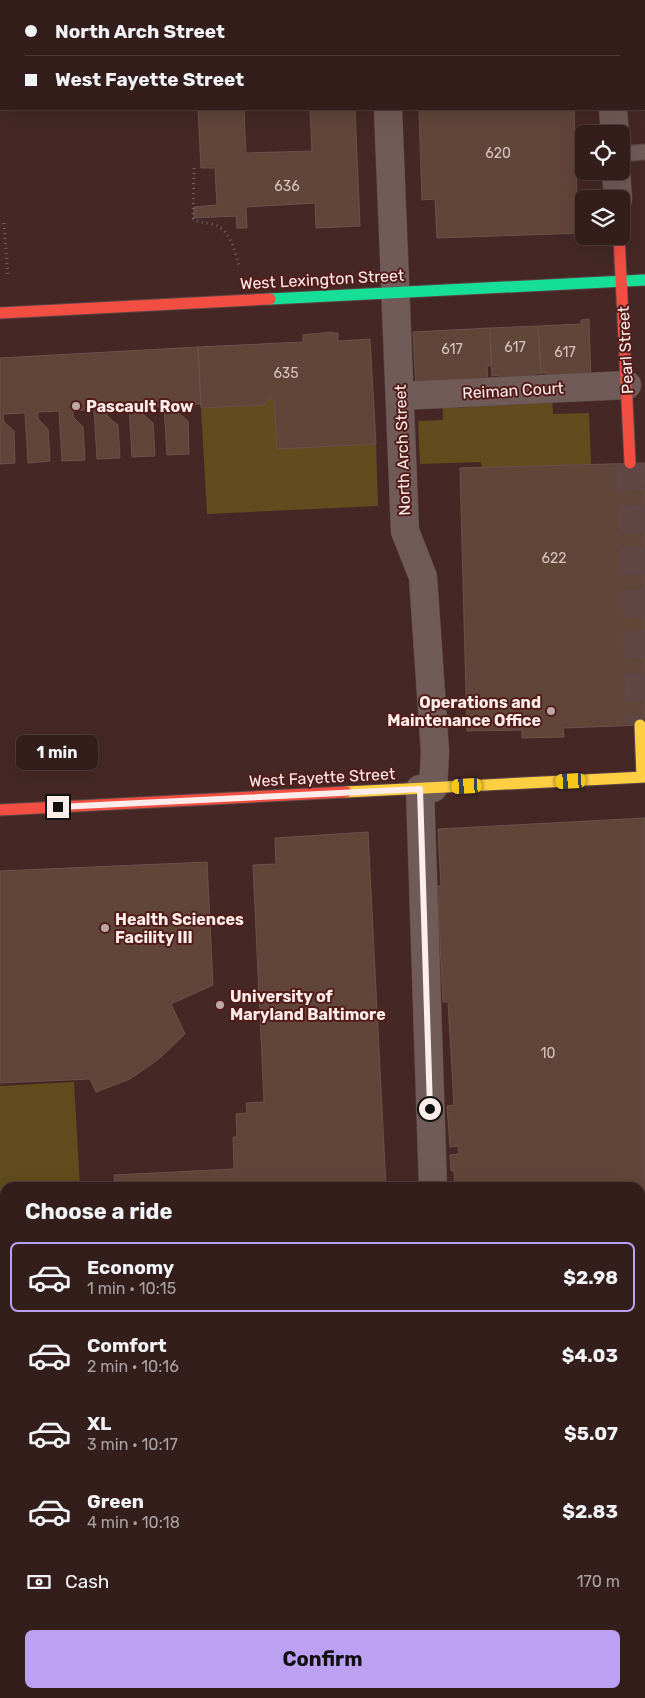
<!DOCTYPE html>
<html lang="en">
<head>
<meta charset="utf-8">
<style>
	body { margin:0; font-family:Rubik,sans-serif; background:#3c2725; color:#f1f3f6; height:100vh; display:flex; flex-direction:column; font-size:19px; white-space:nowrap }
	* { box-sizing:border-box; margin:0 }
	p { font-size:16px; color:#a9a2a3 }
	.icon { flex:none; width:28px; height:28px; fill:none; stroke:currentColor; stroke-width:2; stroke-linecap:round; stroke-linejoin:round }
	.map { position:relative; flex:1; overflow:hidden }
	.details { position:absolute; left:0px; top:1182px; width:645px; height:516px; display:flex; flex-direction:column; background:#341e1c; border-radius:15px 15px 0 0; box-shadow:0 5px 20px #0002,0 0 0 1px #4e3c3b }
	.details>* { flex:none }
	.hud { position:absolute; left:0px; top:0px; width:645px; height:110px; box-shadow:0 5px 20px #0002,0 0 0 1px #4e3c3b; display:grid; align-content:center; height:110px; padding:0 25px; background:#341e1c }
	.fabs { position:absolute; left:575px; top:125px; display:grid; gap:10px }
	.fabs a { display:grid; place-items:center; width:55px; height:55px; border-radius:8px; background:#341e1c; box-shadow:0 5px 20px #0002,0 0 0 1px #4e3c3b; font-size:25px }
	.end { position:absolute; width:22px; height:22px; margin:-11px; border:6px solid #fcedeb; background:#111; box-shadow:0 0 0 2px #111 }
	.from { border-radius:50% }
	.bubble { position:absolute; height:35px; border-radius:8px; background:#341e1c; box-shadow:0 5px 20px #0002,0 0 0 1px #4e3c3b; font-size:16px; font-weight:700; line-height:35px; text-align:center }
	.car { position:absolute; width:15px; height:30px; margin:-15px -8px; border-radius:6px; box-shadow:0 0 4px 1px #0007; background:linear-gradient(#f5c518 24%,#345 0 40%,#f5c518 0 76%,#345 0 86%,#f5c518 0) }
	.hud b { display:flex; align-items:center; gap:18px; height:48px; font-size:19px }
	.hud b+b { border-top:1px solid #4e3c3b }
	.hud i { width:12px; height:12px; background:#f1f3f6 }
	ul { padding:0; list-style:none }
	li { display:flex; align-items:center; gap:15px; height:70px; margin:0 10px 8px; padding:0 15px; border:2px solid transparent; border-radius:8px }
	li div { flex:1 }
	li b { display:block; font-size:19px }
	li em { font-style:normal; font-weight:700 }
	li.current { border-color:#bca0f2 }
	li>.icon { width:45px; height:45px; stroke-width:1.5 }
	h2 { padding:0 25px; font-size:22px; line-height:60px }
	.pay { display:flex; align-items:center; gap:12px; height:55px; padding:0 25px; font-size:19px }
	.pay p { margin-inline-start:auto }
	.action { display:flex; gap:10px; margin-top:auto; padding:10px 25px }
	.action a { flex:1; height:58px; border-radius:8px; background:#bca0f2; color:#111; font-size:20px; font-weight:700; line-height:58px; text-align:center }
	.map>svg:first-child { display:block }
</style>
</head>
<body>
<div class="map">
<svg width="645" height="1698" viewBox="0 0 645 1698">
	<rect width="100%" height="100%" fill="#452826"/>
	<path fill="#624b1c" d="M414 0H570V1H415Z
		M552 395 553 414 589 413 591 464 482 468 481 462 420 464 418 421 443 420 442 399Z
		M269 398H274L277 449 376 444 378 506 207 514 201 408 265 405Z
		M74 1082 80 1187 5 1188V1199H0V1086Z"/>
	<path fill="#624539" stroke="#6a524c" d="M198 109H244L246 153 312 151 310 109H355L360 226 316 228 315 203 246 207 247 228H237L236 216 194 218V207L217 205 215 168H201Z
		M419 109H574L577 197H582L584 233 437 238 435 199 422 200Z
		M589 319 591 383 548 385 547 373H541L538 326 581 324V320Z
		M538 326 541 373 534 374 535 386 500 387 499 375 492 376 490 328Z
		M490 328 491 366H487L488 387 416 391 413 332Z
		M333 332V333H338V341L370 339 376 444 277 449 274 398H269L265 405 201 408 198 347 303 342V335Z
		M198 347 201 404 177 405V412L188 421 189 454 167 455 164 406 142 407V413L153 423 155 456 132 457 129 407 107 409V416L118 425 120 458 97 459 94 409 73 411V417L83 427 85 460 62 461 59 411 38 412V419L48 429 50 461 28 463 25 413 3 414 4 422 14 431 15 463 0 464V358Z
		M645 463V725L563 728 564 737 522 738V730L467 731 460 468Z
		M645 818V1203H640V1188H455L454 1171H451L450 1155 459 1154 458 1146 450 1147 447 1106 454 1105 448 1002H443L437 886H441L438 829Z
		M368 832 386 1188H115L114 1175 234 1169 233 1137H237L236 1114 247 1113 246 1103 264 1102 253 865 276 864 275 838Z
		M207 862 213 985 171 1004 185 1034 160 1058 130 1079 96 1092 90 1079 0 1083V871Z
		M645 1324V1335H641V1325Z
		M5 1327V1567H0V1328Z
		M640 1386H645V1698H519V1694H640Z
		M0 1578 5 1586V1694H20L21 1698H0Z
		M154 1694H288V1698H154Z
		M288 1694H424V1698H288Z"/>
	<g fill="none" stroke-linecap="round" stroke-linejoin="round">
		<path stroke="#604644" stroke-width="28" stroke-dasharray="28 14" stroke-linecap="butt" d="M0 1607 5 1606"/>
		<path stroke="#604644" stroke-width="28" stroke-dasharray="28 14" stroke-linecap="butt" d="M630 463 640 725"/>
		<defs>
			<path id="lane" d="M621 154 645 152"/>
			<path id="street" d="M384 0V1
				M608 0V1
				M388 109 405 531 423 577 435 752 433 788
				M613 109 615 134
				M616 171 618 199
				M400 396 627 385
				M420 789 433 1188
				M136 1694V1698"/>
			<path id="fast" d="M270 299 645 280"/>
			<path id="slow" d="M640 725 642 777
				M346 792 645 777
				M640 1274 645 1273
				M0 1309H5"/>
			<path id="jam" d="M619 236 630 463
				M0 313 270 299
				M0 810 346 792"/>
		</defs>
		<use href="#lane" stroke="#5b4645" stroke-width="17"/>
		<use href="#street" stroke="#5b4645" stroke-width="29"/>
		<use href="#fast" stroke="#5b4645" stroke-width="13"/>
		<use href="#slow" stroke="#5b4645" stroke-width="13"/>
		<use href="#jam" stroke="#5b4645" stroke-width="13"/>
		<path stroke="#766261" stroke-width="3" stroke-dasharray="1 4" stroke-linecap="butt" d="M194 168 193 218C199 224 205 222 212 224 230 228 235 251 239 266
			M4 223 8 276
			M86 1694 87 1698"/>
		<use href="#lane" stroke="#715b58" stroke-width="15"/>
		<use href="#street" stroke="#715b58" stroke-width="28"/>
		<use href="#fast" stroke="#16e098" stroke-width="11"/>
		<use href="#slow" stroke="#ffcf43" stroke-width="11"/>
		<use href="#jam" stroke="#f24e42" stroke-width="11"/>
	</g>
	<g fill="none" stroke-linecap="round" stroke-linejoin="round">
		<path stroke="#fcedeb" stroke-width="6" d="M58 807 420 789 430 1109"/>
	</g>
	<g fill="#bca8a6" stroke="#521c19" stroke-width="2">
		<circle cx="76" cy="406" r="5"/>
		<circle cx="551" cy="711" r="5"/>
		<circle cx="105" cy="928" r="5"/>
		<circle cx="220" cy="1005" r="5"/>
	</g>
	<g text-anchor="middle" stroke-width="4" stroke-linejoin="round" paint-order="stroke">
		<g font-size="14" fill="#d6c3be">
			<text x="498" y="158">620</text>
			<text x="287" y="191">636</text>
			<text x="515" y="352">617</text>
			<text x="452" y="354">617</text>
			<text x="565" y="357">617</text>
			<text x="286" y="378">635</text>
			<text x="554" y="563">622</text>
			<text x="548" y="1058">10</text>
		</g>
		<g font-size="16" fill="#fcedeb" stroke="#521c19">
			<text transform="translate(322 279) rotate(-3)" y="6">West Lexington Street</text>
			<text transform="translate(625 350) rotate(-93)" y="6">Pearl Street</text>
			<text transform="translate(513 390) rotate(-3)" y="6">Reiman Court</text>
			<text transform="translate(402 450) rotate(-92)" y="6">North Arch Street</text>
			<text transform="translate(322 777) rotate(-3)" y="6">West Fayette Street</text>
		</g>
		<g font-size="16" font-weight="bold" fill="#fcedeb" stroke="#521c19" text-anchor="start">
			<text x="86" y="412">Pascault Row</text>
			<text x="541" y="708" text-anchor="end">Operations and<tspan x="541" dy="18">Maintenance Office</tspan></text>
			<text x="115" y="925">Health Sciences<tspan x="115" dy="18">Facility III</tspan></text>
			<text x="230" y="1002">University of<tspan x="230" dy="18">Maryland Baltimore</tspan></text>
		</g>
	</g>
</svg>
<div class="fabs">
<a><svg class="icon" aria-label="locate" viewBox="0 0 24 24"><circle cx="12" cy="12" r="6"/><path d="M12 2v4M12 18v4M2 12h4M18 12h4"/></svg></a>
<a><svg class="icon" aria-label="layers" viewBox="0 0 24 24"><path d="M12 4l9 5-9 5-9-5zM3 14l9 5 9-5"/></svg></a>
</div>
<i class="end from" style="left:430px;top:1109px"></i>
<i class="end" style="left:58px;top:807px"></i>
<div class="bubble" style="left:16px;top:735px;width:82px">1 min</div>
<i class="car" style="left:571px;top:781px;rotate:267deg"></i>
<i class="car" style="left:467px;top:786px;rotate:267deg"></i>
<div class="hud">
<b><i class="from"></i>North Arch Street</b>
<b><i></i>West Fayette Street</b>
</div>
<section class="details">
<h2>Choose a ride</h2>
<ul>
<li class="current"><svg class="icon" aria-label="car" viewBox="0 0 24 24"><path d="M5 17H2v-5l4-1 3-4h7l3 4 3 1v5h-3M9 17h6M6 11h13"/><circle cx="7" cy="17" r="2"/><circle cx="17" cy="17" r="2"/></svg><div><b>Economy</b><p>1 min · 10:15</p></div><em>$2.98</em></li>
<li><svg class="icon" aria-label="car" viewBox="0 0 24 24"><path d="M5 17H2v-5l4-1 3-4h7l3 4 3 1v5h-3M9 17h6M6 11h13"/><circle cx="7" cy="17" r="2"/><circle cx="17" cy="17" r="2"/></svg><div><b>Comfort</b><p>2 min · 10:16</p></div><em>$4.03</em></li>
<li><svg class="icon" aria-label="car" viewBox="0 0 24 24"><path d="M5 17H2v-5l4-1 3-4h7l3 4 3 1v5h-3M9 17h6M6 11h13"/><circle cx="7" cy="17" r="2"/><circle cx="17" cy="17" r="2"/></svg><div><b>XL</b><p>3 min · 10:17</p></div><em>$5.07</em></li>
<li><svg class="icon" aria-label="car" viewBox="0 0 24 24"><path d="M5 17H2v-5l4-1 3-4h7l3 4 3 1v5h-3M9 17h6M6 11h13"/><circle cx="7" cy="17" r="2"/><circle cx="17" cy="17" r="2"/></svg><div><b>Green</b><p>4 min · 10:18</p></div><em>$2.83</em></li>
</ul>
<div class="pay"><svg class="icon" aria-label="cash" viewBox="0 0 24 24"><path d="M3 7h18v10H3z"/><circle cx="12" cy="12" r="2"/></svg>Cash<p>170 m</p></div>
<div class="action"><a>Confirm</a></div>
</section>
</div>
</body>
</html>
